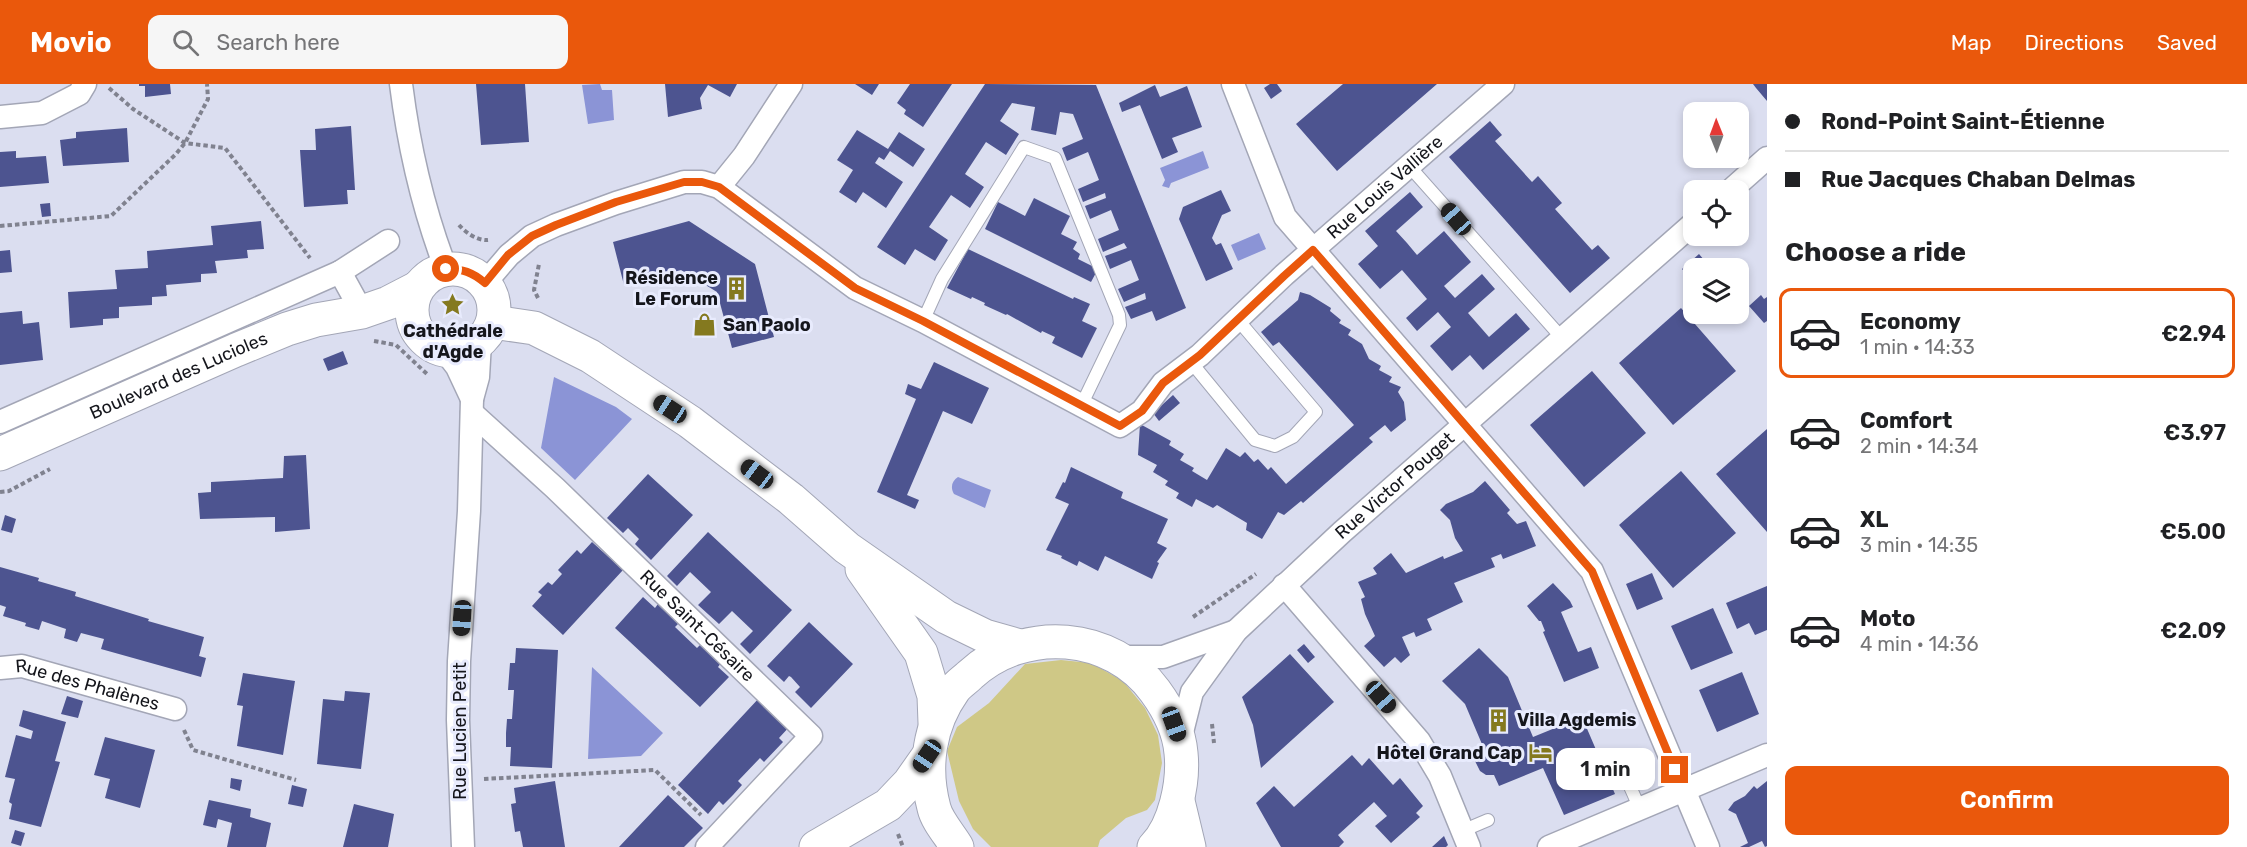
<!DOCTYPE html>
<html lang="en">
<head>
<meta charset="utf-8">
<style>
	body { margin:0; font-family:Rubik,sans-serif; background:#f6f6f6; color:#202124; height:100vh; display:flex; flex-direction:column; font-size:22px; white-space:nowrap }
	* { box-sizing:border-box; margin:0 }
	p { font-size:20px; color:#757577 }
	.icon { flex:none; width:33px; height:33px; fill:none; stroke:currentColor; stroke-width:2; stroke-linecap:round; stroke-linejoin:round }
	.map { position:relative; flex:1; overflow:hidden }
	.sheet { display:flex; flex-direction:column; background:#fff; width:480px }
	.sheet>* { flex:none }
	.top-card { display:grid; align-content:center; height:132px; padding:0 18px; background:#fff }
	.needle { width:39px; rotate:359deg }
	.buttons { position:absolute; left:1683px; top:18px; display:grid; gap:12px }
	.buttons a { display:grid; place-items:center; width:66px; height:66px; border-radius:12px; background:#fff; box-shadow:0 3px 9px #0003; font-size:30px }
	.end { position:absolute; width:27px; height:27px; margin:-14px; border:8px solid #ea580c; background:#fff; box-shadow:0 0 0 3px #fff }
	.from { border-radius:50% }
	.bubble { position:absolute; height:42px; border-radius:12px; background:#fff; box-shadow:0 3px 9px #0003; font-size:20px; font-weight:600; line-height:42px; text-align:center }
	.car { position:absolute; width:18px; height:36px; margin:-18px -9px; border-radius:8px; box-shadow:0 0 4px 2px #0007; background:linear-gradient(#222 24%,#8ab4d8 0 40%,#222 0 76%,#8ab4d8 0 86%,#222 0) }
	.top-card b { display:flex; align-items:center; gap:21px; height:57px; font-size:22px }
	.top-card b+b { border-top:2px solid #e0e0e0 }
	.top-card i { width:15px; height:15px; background:#202124 }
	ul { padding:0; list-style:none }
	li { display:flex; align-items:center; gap:18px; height:90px; margin:0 12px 9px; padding:0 6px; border:3px solid transparent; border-radius:12px }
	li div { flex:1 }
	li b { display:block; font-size:22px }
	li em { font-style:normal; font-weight:600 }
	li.current { border-color:#ea580c }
	li>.icon { width:54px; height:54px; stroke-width:1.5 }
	h2 { padding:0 18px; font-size:27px; line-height:72px }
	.button { display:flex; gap:12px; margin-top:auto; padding:12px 18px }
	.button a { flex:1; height:69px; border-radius:12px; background:#ea580c; color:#fff; font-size:24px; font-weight:600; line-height:69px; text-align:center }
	header { display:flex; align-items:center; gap:36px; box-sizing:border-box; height:84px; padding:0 30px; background:#ea580c; color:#fff }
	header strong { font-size:28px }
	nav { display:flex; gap:33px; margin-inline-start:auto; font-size:21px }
	.search { width:420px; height:54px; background:#f6f6f6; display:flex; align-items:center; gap:15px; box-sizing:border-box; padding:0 21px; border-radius:12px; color:#757577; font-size:22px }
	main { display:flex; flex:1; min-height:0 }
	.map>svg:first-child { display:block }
</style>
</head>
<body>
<header>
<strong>Movio</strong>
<div class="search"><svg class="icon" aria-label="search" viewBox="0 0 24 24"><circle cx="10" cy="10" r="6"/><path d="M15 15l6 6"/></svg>Search here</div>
<nav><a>Map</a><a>Directions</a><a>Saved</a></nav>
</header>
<main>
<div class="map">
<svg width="1767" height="763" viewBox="0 0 1767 763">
	<rect width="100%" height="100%" fill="#dbdef0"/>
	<path fill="#cfc886" d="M1061 576 1091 579 1123 597 1145 624 1158 651 1162 679 1155 716 1147 726 1126 734 1100 756 1098 763H991L973 745 959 717 947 667 957 643 989 619 1025 580Z"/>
	<path fill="#8b94d6" d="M600 0 602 6H612L614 36 588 40 582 1Z
		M1203 67 1209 84 1171 99 1169 104 1162 102 1165 96 1160 84Z
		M1259 149 1266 165 1238 177 1231 161Z
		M554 293 616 323 632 335 575 396 541 364Z
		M958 393 991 406 985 424 954 410C950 403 952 397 958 393Z
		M592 583 663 649 641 672 588 675Z"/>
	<path fill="#4d5490" d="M139 0H170L171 10 145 13V2H139Z
		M476 0H525L529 58 481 61Z
		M665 0H737L730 13 708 1 700 14 702 25 668 33Z
		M855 0H879L872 11Z
		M910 0H952L923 43 904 30 906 26 897 19Z
		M985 0 1096 1 1186 224 1156 237 1152 227 1131 235 1125 223 1146 215 1145 209 1124 218 1118 205 1139 196 1131 176 1110 185 1105 172 1127 164 1124 159 1103 168 1098 155 1119 146 1111 126 1090 135 1085 122 1106 114 1105 109 1083 118 1078 105 1099 96 1088 68 1067 77 1062 64 1083 55 1073 30 1060 28 1056 51 1031 46 1035 23 1012 19 1000 37 1019 50 1006 71 986 58 965 90 984 103 970 124 951 111 929 143 948 156 935 177 915 165 905 181 877 163Z
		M1270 0H1277L1282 7 1271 15 1264 4Z
		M1343 0H1437L1337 87 1296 40Z
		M1753 0H1767V17L1756 4Z
		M1155 1 1160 13 1187 2 1202 43 1172 54 1178 68 1162 75 1140 21 1122 28 1119 19Z
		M1490 37 1502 51 1495 57 1532 98 1538 92 1562 119 1555 125 1592 166 1598 161 1610 174 1570 209 1449 73Z
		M351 42 355 106H347L348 120 304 123 300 66H316L315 45Z
		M127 44 129 78 63 82 60 56 76 54V48Z
		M857 46 888 65 899 48 925 65 913 83 890 67 884 76 879 73 875 79 903 98 886 124 863 108 856 119 839 108 853 86 837 76Z
		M16 67V74L46 72 49 99 0 103V68Z
		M1221 106 1231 127 1222 131 1212 154 1216 161 1221 159 1233 185 1206 197 1179 135 1183 123Z
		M1410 108 1423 123 1396 147 1407 159 1417 171 1444 147 1471 178 1444 202 1455 214 1482 190 1495 205 1468 229 1489 253 1516 229 1530 245 1483 286 1470 271 1452 287 1430 262 1451 243 1438 228 1417 247 1406 234 1427 215 1402 186 1380 205 1358 180 1378 162 1365 147Z
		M1034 114 1070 132 1061 150 1077 158 1073 165 1080 170 1078 175 1098 185 1091 198 985 145 998 118 1025 132Z
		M50 119 51 132 42 133 40 120Z
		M261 137 264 165 247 166 248 174 215 177 217 189 201 190V198L166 201 167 212 152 213V221L119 223V234L103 235V241L70 244 68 208 117 205 115 186 148 184 147 167 213 161 211 142Z
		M689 137 755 180 774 253 732 264 717 208 681 186 624 201 613 158Z
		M968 165 1073 215 1074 213 1090 220 1082 237 1097 244 1082 274 1052 259 1055 253 1042 247 1041 249 1007 230 1006 231 984 221 985 219 972 213 971 215 947 204Z
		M10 166 12 188 0 189V167Z
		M1699 170 1710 183 1694 184V198L1682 185Z
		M1300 208 1310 211 1331 224 1330 227 1341 236 1339 239 1351 246 1348 251 1362 260 1369 275 1381 282 1379 286 1392 293 1389 298 1401 303 1398 308 1404 318 1406 336 1391 348 1385 341 1369 354 1373 358 1303 419 1301 417 1284 431 1278 428 1262 455 1246 446 1247 439 1217 421 1213 424 1196 415 1192 423 1176 414 1179 409 1165 401 1168 397 1153 388 1157 381 1138 371 1140 340 1171 357 1169 361 1184 370 1180 376 1194 384 1192 387 1207 396 1226 364 1240 373 1245 368 1254 378 1258 375 1268 386 1271 383 1286 400 1354 341 1279 258 1273 262 1261 248 1298 216Z
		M1761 211 1764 215 1767 213V237L1764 239 1749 222Z
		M1681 224 1736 287 1673 341 1619 279Z
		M22 227 23 240 39 238 43 276 0 281V229Z
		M343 267 348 280 328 287 323 275Z
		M934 278 989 304 972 340 943 327 907 411 919 416 915 425 877 408 916 315 905 310 908 300 921 305Z
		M1592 287 1646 349 1584 403 1530 341Z
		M1173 311 1180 319 1159 337 1153 329Z
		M1767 345V448L1716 390Z
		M306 371 310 445 275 448V433L200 435 198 409 211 408V398L283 394 284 372Z
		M1071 383 1123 408 1121 414 1168 435 1157 459 1167 464 1157 478 1159 479 1152 495 1105 472 1098 487 1079 477 1077 482 1061 474 1062 472 1046 466 1069 420 1055 414 1063 398 1065 399Z
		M1681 387 1736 449 1673 504 1619 441Z
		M648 390 693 431 651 476 635 460 639 455 628 444 623 449 607 434Z
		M1485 397 1510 426 1507 429 1517 440 1526 437 1536 462 1503 475 1501 470 1491 474 1495 483 1454 499 1463 518 1427 535 1432 546 1416 553 1414 548 1402 553 1410 571 1401 579 1395 573 1384 583 1364 562 1375 552 1365 530 1361 515 1365 513 1358 498 1377 490 1373 484 1391 469 1406 489 1443 472 1444 475 1463 467 1455 454 1450 436 1440 426 1446 420 1473 408Z
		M5 431 16 435 12 449 1 446Z
		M708 448 792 526 750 570 740 560 753 547 732 527 719 540 698 521 711 508 690 488 677 502 667 492Z
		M592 458 623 486 563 551 532 522 542 511 538 508 548 498 552 501 562 490 558 486 577 466 581 470Z
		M0 483 39 494 38 497 76 508 75 512 149 535 148 537 204 553 199 572 206 574 201 593 101 565 104 555 81 549 77 558 64 554 66 545 42 537 39 546 25 542 26 539 3 532 6 523 0 521Z
		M1652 489 1663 515 1637 526 1626 500Z
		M1553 499 1570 517 1573 523 1561 528 1578 568 1591 563 1599 584 1564 598 1543 548 1545 547 1541 537H1539L1527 522Z
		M1767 502V546L1755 551 1749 539 1737 545 1726 519Z
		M643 513 655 524 658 520 679 539 675 543 697 564 701 560 721 579 718 583 729 593 700 623 615 544Z
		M1713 524 1733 569 1691 586 1671 542Z
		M809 538 853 580 811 624 795 608 800 603 791 593 789 592 784 598 767 582Z
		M1304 560 1315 573 1308 579 1297 566Z
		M516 564 558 566 552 684 510 682 511 663H506V649L507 635H512L514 606H508L510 579H515Z
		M1479 564 1508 593 1533 653 1582 633 1615 710 1564 731 1543 684 1499 702 1494 691H1486L1480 687 1475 677 1487 672 1465 620 1442 597Z
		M1290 570 1334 618 1261 684 1253 641 1242 613Z
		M1742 588 1759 630 1717 648 1699 606Z
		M243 589 295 597 283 671 237 662 243 622 237 621Z
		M345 607 370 609 361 685 317 680 323 615 344 617Z
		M67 612 83 617 78 634 61 630Z
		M760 613 790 642 779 654 783 658 764 678 760 674 738 697 742 701 733 711 723 721 719 717 708 730 678 701Z
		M23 626 66 638 55 677 60 678 41 743 9 735 12 720 9 718 15 695 5 693 16 651 31 655 33 647 19 642Z
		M105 653 155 666 140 724 105 714 110 695 94 691Z
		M1352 671 1362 682 1369 674 1393 701 1400 694 1423 722 1416 729 1420 733 1391 759 1375 742 1387 732 1374 718 1338 751 1344 758 1339 763H1281L1256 719 1274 702 1294 723Z
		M231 694 242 696 240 707 230 704Z
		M555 697 565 763H523L520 747 515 748 511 720 516 719 514 704Z
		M1767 697V762L1765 763 1762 757 1749 763H1740L1748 759 1736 730 1728 726 1734 718 1745 712 1754 702 1757 705Z
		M292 701 307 705 303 723 288 720Z
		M668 711 703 744 684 763H619Z
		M209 716 251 725 250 733 271 739 266 763H227L232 739 218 735 216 744 203 741Z
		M354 720 394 730 388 763H343Z
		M15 746 25 749 21 762 11 759Z
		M1444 752 1448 761 1446 763H1432Z"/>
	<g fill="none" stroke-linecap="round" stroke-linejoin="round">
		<defs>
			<path id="lane" d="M1410 83 1562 254
				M923 237 942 195 1024 63 1055 74 1119 231 1120 241 1081 322
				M1191 278 1255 356 1275 362 1293 353 1316 328 1238 236
				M1620 680 1640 725
				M1462 747 1488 736"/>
			<g id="street">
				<path d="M401 0C409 64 423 125 446 185"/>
				<path d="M1233 0 1285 133 1592 487 1708 763"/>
				<path d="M0 33 42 29 79 10 85 0"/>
				<path d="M719 103 744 72 791 0"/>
				<path d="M1731 106 1767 74"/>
				<path d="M340 188 388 157"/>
				<path id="s1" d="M485 199 509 171 532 152 556 141 616 119 684 98H702L719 103 855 204 923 237 1120 342 1142 327 1163 299 1200 271 1284 191 1503 0"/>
				<path d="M444 266 457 283 472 315"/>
				<path id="s2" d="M472 329 555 404 811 652 707 763"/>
				<path d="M0 338 340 188 362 228"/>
				<path d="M1284 501 1419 657 1440 692 1469 763"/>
				<path d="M1119 573H1163L1236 547"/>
				<path id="s3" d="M0 584 22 582 175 625"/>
				<path id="s4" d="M1180 656 1192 608 1236 547 1342 448 1694 139"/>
				<path d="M463 763 458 636 459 577 469 427 472 315 478 293 480 258"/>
				<path d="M1549 763 1767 671"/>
			</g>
			<g id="secondary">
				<circle cx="453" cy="226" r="41"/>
				<path d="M493 238 534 244 590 272 690 338 791 415 847 464 946 533 985 552 1020 562"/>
				<path id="s5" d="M0 370 236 266 287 245 316 236 362 228 388 219 417 204"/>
				<path d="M862 485 921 569 934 612 935 639"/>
				<path d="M1178 717 1189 763"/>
				<path d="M816 763 888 721 909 699 928 672"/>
				<path d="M957 763C950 751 937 737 934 724 923 683 929 641 954 606 958 600 965 596 970 591 1024 541 1112 548 1155 607 1169 626 1179 646 1181 669 1184 698 1175 742 1154 763"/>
			</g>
		</defs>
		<use href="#lane" stroke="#a3a6b6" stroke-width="14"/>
		<use href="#street" stroke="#a3a6b6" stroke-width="25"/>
		<use href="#secondary" stroke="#a3a6b6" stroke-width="35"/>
		<path stroke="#80828f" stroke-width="4" stroke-dasharray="4.5 3" stroke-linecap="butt" d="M109 4 133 25 185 59 225 64 310 174
			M459 141C466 149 478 157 488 156
			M0 142 111 132 176 70 185 59 208 15 207 0
			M538 214 534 206 539 180
			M374 257 396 261 427 290
			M0 408 9 407 50 385
			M1193 533 1256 490
			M1212 640 1214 659
			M184 646 193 666 296 696
			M484 695 655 686 701 731
			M898 750 903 763"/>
		<use href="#lane" stroke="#fff" stroke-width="12"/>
		<use href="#street" stroke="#fff" stroke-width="22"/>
		<use href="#secondary" stroke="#fff" stroke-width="33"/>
	</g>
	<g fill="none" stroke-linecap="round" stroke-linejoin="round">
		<path stroke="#ea580c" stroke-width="8" d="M446 185C463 185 472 188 485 199L508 171 532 152 556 141 616 118 684 98H702L719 103 855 204 923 237 1120 342 1142 327 1163 299 1200 271 1284 192 1313 166 1592 487 1675 686"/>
	</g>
	<defs>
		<symbol id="building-bare" viewBox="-9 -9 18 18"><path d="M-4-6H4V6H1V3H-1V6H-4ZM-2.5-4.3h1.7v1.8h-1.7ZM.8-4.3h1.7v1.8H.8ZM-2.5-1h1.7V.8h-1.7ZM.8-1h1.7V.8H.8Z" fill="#84791f" stroke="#e8ebfd" stroke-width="2.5" paint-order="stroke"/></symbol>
		<symbol id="sight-bare" viewBox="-9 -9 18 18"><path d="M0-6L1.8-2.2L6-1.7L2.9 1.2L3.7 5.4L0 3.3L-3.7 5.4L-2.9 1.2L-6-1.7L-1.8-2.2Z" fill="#84791f" stroke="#e8ebfd" stroke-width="2.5" paint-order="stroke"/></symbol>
		<symbol id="shop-bare" viewBox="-9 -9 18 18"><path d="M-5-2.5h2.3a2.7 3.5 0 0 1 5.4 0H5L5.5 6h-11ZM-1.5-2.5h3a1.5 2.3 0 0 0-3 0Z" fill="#84791f" stroke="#e8ebfd" stroke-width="2.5" paint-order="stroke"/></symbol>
		<symbol id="hotel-bare" viewBox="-9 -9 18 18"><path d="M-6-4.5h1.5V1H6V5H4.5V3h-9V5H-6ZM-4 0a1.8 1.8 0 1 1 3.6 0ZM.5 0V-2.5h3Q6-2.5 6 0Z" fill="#84791f" stroke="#e8ebfd" stroke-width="2.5" paint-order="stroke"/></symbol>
	</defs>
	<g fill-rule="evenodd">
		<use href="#building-bare" x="720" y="188" width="33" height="33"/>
		<use href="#sight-bare" x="436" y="204" width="33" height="33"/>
		<use href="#shop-bare" x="688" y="224" width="33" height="33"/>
		<use href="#building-bare" x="1482" y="620" width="33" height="33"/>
		<use href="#hotel-bare" x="1524" y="652" width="33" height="33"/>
	</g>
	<g text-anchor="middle" stroke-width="6" stroke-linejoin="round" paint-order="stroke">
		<g font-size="18" fill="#15161c" stroke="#e8ebfd">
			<text dy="6" stroke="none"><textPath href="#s1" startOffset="1090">Rue Louis Vallière</textPath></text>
			<text dy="6" stroke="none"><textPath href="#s5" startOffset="195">Boulevard des Lucioles</textPath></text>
			<text dy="6" stroke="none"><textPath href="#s4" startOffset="340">Rue Victor Pouget</textPath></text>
			<text dy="6" stroke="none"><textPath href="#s2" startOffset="310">Rue Saint-Césaire</textPath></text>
			<text dy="6" stroke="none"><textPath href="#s3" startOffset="90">Rue des Phalènes</textPath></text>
			<text transform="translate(460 647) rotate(-90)" y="6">Rue Lucien Petit</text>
		</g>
		<g font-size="18" font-weight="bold" fill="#15161c" stroke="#e8ebfd" text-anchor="end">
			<text x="718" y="200">Résidence<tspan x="718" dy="21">Le Forum</tspan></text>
			<text x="723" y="247" text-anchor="start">San Paolo</text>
			<text x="453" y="253" text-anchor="middle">Cathédrale<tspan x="453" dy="21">d'Agde</tspan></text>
			<text x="1517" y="642" text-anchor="start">Villa Agdemis</text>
			<text x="1522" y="675">Hôtel Grand Cap</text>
		</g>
	</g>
</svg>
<div class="buttons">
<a><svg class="needle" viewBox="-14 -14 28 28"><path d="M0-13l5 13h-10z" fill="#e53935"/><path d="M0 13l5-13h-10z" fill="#757577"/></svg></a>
<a><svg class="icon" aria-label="locate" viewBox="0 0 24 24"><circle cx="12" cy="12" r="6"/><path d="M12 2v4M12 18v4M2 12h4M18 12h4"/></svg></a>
<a><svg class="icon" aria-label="layers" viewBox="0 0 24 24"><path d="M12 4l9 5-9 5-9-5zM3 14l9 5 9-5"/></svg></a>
</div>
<i class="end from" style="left:446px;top:185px"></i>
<i class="end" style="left:1675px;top:686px"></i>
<div class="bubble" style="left:1556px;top:664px;width:99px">1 min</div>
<i class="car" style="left:1456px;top:135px;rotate:319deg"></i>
<i class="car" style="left:670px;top:325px;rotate:303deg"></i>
<i class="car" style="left:757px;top:390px;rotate:307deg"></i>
<i class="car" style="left:462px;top:534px;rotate:184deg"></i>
<i class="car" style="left:1381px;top:613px;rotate:139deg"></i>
<i class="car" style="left:1174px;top:640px;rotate:160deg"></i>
<i class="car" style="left:927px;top:672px;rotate:214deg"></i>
</div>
<section class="sheet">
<div class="top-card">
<b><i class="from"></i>Rond-Point Saint-Étienne</b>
<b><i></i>Rue Jacques Chaban Delmas</b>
</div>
<h2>Choose a ride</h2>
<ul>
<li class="current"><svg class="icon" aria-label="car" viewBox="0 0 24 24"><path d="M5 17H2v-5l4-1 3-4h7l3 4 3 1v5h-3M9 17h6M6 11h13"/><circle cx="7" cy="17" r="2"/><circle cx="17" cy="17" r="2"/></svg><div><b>Economy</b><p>1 min · 14:33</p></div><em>€2.94</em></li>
<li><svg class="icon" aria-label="car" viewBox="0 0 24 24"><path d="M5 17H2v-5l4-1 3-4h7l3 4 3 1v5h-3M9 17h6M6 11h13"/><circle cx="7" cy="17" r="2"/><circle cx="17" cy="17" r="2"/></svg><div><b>Comfort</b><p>2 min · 14:34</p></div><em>€3.97</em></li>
<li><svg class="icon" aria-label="car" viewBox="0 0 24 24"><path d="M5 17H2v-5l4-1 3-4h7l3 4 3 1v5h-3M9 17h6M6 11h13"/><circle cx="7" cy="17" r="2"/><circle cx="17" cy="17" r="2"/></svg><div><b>XL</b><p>3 min · 14:35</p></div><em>€5.00</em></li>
<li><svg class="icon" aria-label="car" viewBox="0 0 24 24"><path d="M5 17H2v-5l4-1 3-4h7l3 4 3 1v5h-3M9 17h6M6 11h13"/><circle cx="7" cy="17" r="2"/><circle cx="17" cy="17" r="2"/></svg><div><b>Moto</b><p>4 min · 14:36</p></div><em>€2.09</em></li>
</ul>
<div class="button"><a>Confirm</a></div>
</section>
</main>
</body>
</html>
